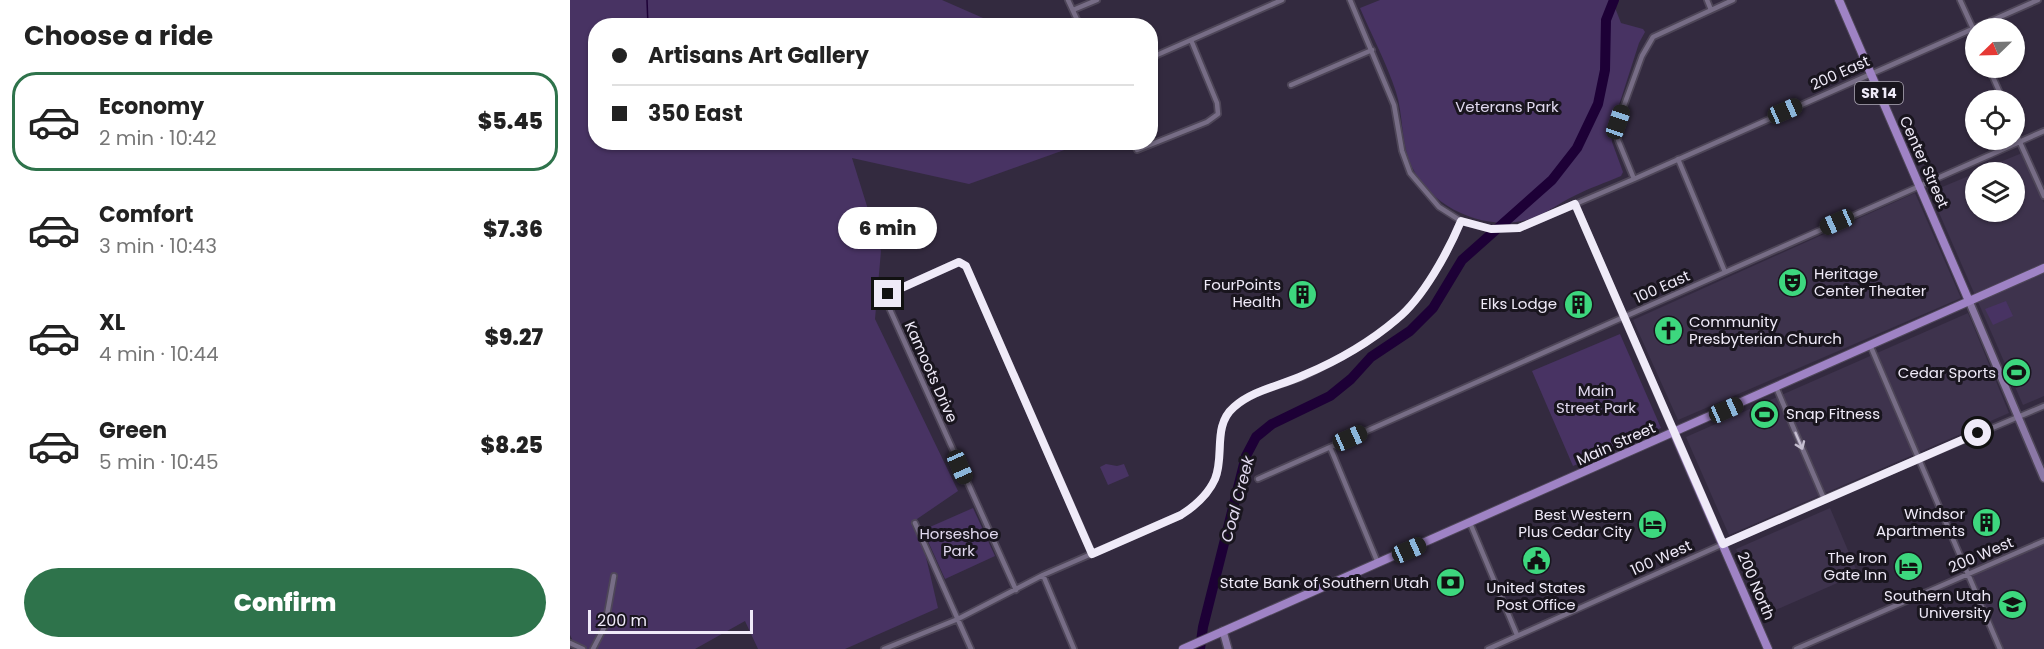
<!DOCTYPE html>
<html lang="en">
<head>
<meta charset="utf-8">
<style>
	body { margin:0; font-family:Poppins,sans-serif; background:#f2f2f2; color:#222; height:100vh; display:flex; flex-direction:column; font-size:22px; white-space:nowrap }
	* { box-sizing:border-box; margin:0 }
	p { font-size:20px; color:#767676 }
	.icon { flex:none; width:33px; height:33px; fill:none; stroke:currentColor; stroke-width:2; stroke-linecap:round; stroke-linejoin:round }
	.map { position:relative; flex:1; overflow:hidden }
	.details { display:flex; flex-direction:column; background:#fff; width:570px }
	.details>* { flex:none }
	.hud { position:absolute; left:18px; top:18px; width:570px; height:132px; border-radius:24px; box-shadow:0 2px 4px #0004; display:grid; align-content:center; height:132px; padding:0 24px; background:#fff }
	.needle { width:39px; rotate:247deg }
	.tools { position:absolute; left:1395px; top:18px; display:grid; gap:12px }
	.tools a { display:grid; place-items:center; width:60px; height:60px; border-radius:50%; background:#fff; box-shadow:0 2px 4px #0004; font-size:30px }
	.scale { position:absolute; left:18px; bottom:15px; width:165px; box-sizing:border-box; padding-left:6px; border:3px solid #efeaf8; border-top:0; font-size:16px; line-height:21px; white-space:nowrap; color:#efeaf8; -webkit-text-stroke:4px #19151e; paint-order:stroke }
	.end { position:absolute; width:27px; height:27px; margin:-14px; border:8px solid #efeaf8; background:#111; box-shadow:0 0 0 3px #111 }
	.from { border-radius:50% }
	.bubble { position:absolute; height:42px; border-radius:21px; background:#fff; box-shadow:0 2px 4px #0004; font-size:20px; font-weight:800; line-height:42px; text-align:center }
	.car { position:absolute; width:18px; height:36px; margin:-18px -9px; border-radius:8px; box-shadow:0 0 4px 2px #0007; background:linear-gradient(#222 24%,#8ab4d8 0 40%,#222 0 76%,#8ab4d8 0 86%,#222 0) }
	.hud b { display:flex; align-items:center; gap:21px; height:57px; font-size:22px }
	.hud b+b { border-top:2px solid #e0e0e0 }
	.hud i { width:15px; height:15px; background:#222 }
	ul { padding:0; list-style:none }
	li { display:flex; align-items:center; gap:18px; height:99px; margin:0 12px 9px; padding:0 12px; border:3px solid transparent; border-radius:24px }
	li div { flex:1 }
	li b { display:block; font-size:22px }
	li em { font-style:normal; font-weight:800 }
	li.selected { border-color:#2e734b }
	li>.icon { width:54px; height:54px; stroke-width:1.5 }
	h2 { padding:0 24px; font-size:27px; line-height:72px }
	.action { display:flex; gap:12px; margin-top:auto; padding:12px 24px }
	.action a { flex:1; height:69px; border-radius:36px; background:#2e734b; color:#fff; font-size:24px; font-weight:800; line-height:69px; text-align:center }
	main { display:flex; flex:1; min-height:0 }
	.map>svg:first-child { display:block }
</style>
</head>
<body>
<main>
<section class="details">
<h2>Choose a ride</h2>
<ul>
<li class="selected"><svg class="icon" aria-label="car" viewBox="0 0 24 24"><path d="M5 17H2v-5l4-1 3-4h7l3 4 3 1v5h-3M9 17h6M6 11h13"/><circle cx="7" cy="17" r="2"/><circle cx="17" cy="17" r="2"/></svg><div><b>Economy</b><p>2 min · 10:42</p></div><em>$5.45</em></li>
<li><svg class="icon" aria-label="car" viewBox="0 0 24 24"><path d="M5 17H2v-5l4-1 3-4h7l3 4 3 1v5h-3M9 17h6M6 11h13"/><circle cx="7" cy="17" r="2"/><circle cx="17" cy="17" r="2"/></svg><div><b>Comfort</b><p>3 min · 10:43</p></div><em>$7.36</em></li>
<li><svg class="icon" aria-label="car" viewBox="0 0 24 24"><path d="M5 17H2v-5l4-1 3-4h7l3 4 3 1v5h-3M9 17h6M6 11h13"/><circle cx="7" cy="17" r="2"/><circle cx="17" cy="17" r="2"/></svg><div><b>XL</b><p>4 min · 10:44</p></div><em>$9.27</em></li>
<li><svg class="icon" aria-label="car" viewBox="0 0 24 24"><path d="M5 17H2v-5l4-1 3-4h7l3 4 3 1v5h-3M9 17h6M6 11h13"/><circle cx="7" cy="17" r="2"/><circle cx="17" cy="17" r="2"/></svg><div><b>Green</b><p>5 min · 10:45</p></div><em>$8.25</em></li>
</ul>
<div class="action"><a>Confirm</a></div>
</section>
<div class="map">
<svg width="1474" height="649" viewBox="0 0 1474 649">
	<rect width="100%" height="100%" fill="#332a3f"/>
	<path fill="#3e334d" d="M1452 153 1474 203V396L1453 405 1360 192 1406 173V212H1444V172H1406Z
		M1345 193 1391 298 1108 420 1063 320Z
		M1398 313 1439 413 1159 535 1116 437Z
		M1260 508 1288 574 1194 615 1166 549Z
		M1474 541V649H1430L1397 574Z"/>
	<path fill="#483363" d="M0 0H372L429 25 26 26V142L511 143 497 149 399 184 282 158 311 251 305 319 388 491 347 519 368 608 275 649H188L175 621 125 649H7L0 635Z
		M810 0H1042L1051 23 1073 29 1075 32 1069 43 1041 130 1042 142 1053 172 1051 176C1035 183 1019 188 1004 196 989 203 976 214 960 219 914 233 856 206 839 160 831 138 833 114 826 92 817 64 802 36 790 8Z
		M1436 301 1443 316 1423 325 1415 309Z
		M1050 334 1091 428 1003 466 962 371Z
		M536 464 547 466 554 464 559 476 538 485 530 467Z
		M403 508 425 556 375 579 353 530Z"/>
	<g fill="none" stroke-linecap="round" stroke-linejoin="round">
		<path stroke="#1d0036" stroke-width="1.5" d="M77 0 78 26"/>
		<path stroke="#1d0036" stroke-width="10" d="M630 649 633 627 676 456 686 437 702 424 760 396 781 379 801 357 840 331 863 308 892 260 982 180 1007 148 1028 104 1035 70 1036 20 1044 0"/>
		<defs>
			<path id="street" d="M498 0 510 26
				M780 0 824 105 832 151 840 173 869 207 891 221 921 229 949 228 1064 179 1468 0
				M1137 0 1141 10
				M1390 0 1406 35
				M503 10 527 0
				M580 58 712 0
				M1419 68 1433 100
				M721 85 802 50
				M1444 129 1474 196
				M563 142 567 150 637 122 648 114 647 103 621 40
				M1108 159 1155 272
				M1064 179 1048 140V122L1072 56 1083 37 1163 0
				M1005 204 1104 433
				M1300 345 1430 649
				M1206 387 1254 499
				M760 447 808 563
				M688 479 1474 131
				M345 523 401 649
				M900 523 947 635
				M473 575 504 649
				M446 590 317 303 318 294 389 262 396 266 522 553
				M0 643 13 649
				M23 649 35 626 44 576
				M314 649 388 619 473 575 611 515C625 506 638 495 645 479 655 455 642 426 664 407 683 390 710 386 734 376 767 361 799 342 827 319 853 298 878 252 891 221
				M918 649 1254 499 1474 406
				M1226 649 1474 541"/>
			<path id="secondary" d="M1399 301 1474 478
				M653 631 658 649"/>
			<path id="primary" d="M1269 0 1399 301
				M1104 433 1198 649
				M613 649 1474 268"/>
		</defs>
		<use href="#street" stroke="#4e4658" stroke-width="8"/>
		<use href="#secondary" stroke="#4e4658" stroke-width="10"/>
		<use href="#primary" stroke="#4e4658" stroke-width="10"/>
		<use href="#street" stroke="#776d86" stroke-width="4.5"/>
		<use href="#secondary" stroke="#8b78a6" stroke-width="7"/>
		<use href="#primary" stroke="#9f83c5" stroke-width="8"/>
	</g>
	<defs><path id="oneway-shaft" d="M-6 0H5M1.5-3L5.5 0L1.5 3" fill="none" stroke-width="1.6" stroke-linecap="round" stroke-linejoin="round" transform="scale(1.5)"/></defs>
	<use stroke="#c5bed0" href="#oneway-shaft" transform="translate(1229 441) rotate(67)"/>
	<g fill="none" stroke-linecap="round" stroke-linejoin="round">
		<path stroke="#efeaf8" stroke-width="8" d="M318 294 389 262 396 266 522 554 611 515C625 506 638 495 645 479 655 456 642 426 664 407 683 390 710 386 734 375 767 361 799 343 827 319 853 298 878 252 891 221L921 229 949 228 1005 204 1153 544 1408 433"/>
	</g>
	<defs>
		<symbol id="theatre-disc" viewBox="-11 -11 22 22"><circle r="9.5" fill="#3dd77e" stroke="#19151e"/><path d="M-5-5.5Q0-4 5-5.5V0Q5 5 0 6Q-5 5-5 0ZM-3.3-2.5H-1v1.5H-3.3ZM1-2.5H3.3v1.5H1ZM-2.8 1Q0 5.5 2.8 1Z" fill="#111"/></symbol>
		<symbol id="building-disc" viewBox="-11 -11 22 22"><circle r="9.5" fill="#3dd77e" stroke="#19151e"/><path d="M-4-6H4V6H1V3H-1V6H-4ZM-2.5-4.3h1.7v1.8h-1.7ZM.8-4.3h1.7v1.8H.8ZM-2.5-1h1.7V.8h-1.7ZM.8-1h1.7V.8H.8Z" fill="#111"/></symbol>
		<symbol id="church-disc" viewBox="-11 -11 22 22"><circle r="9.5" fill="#3dd77e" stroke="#19151e"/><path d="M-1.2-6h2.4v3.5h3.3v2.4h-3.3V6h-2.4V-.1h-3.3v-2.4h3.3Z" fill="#111"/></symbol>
		<symbol id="stadium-disc" viewBox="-11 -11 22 22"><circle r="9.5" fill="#3dd77e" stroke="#19151e"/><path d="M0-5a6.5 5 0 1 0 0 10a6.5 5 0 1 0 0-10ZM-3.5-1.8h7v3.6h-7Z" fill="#111"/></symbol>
		<symbol id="hotel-disc" viewBox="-11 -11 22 22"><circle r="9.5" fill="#3dd77e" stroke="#19151e"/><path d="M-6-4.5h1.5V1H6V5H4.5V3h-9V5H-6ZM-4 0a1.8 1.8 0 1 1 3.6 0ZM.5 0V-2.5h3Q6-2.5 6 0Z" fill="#111"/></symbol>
		<symbol id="civic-disc" viewBox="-11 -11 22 22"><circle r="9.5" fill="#3dd77e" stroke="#19151e"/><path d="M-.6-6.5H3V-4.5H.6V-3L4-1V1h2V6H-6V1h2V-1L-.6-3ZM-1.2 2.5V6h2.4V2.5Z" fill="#111"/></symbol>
		<symbol id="bank-disc" viewBox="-11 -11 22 22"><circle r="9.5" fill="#3dd77e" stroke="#19151e"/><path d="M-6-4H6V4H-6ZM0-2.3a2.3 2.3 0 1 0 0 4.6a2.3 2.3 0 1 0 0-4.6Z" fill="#111"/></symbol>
		<symbol id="university-disc" viewBox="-11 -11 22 22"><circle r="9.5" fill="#3dd77e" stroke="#19151e"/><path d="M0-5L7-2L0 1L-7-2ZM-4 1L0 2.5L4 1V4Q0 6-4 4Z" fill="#111"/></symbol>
	</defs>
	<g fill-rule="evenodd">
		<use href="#theatre-disc" x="1206" y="266" width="33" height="33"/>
		<use href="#building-disc" x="716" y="278" width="33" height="33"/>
		<use href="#building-disc" x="992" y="288" width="33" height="33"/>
		<use href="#church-disc" x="1082" y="314" width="33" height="33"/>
		<use href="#stadium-disc" x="1430" y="356" width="33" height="33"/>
		<use href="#stadium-disc" x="1178" y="398" width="33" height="33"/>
		<use href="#building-disc" x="1400" y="506" width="33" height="33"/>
		<use href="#hotel-disc" x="1066" y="508" width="33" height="33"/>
		<use href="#civic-disc" x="950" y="544" width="33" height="33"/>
		<use href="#hotel-disc" x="1322" y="550" width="33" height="33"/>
		<use href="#bank-disc" x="864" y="566" width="33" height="33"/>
		<use href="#university-disc" x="1426" y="588" width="33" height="33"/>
	</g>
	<g text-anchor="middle" stroke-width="6" stroke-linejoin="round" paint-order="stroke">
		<rect fill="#19151e" stroke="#afaab7" stroke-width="1.5" x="1285" y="82" width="48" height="22" rx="4.5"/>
		<g font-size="14" font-weight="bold" fill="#efeaf8">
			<text x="1309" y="98">SR 14</text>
		</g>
		<g font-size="15" fill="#efeaf8" stroke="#19151e">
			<text transform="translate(1270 73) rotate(-24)" y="5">200 East</text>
			<text transform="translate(1354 162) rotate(66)" y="5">Center Street</text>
			<text transform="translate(1092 287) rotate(-24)" y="5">100 East</text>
			<text transform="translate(361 372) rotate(66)" y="5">Kamoots Drive</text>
			<text transform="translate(1046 444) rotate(-24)" y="5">Main Street</text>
			<text transform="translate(1411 555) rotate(-23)" y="5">200 West</text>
			<text transform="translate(1091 558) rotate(-24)" y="5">100 West</text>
			<text transform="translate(1186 586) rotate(67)" y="5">200 North</text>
		</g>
		<g font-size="15" fill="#e1d9ef" stroke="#19151e">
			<text x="937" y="112">Veterans Park</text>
			<text x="1026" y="396">Main<tspan x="1026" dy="17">Street Park</tspan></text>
			<text x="389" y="539">Horseshoe<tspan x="389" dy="17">Park</tspan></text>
		</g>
		<g font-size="15" fill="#efeaf8" stroke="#19151e" text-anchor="end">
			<text x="1244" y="279" text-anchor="start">Heritage<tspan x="1244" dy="17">Center Theater</tspan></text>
			<text x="711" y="290">FourPoints<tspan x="711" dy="17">Health</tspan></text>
			<text x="987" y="309">Elks Lodge</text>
			<text x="1119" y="327" text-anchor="start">Community<tspan x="1119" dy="17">Presbyterian Church</tspan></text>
			<text x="1426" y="378">Cedar Sports</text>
			<text x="1216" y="419" text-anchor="start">Snap Fitness</text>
			<text x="1395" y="519">Windsor<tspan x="1395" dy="17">Apartments</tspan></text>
			<text x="1062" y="520">Best Western<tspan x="1062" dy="17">Plus Cedar City</tspan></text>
			<text x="1317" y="563">The Iron<tspan x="1317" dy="17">Gate Inn</tspan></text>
			<text x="859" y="588">State Bank of Southern Utah</text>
			<text x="966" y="593" text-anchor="middle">United States<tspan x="966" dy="17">Post Office</tspan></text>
			<text x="1421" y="601">Southern Utah<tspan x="1421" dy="17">University</tspan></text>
		</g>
		<g font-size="16" font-style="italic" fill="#e2daf0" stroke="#19151e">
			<text transform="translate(667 499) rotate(-75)" y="6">Coal Creek</text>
		</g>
	</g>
</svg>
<div class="tools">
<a><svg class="needle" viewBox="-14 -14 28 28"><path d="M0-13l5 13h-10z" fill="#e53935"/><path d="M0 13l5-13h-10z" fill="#767676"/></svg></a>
<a><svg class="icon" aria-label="locate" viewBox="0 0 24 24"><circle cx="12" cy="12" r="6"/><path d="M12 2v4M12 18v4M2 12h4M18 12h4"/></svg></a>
<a><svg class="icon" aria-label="layers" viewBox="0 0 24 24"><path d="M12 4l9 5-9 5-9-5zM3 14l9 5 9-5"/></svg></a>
</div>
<div class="scale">200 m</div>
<i class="end from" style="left:1408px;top:433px"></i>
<i class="end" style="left:318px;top:294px"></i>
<div class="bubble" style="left:268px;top:207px;width:99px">6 min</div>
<i class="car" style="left:1215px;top:111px;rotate:66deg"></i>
<i class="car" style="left:1048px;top:122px;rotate:19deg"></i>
<i class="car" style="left:1267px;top:222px;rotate:246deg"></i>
<i class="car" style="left:1156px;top:410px;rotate:66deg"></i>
<i class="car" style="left:780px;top:438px;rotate:66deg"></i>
<i class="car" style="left:390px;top:467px;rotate:156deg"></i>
<i class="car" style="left:839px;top:550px;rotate:66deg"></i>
<div class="hud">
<b><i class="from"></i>Artisans Art Gallery</b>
<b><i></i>350 East</b>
</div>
</div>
</main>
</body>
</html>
